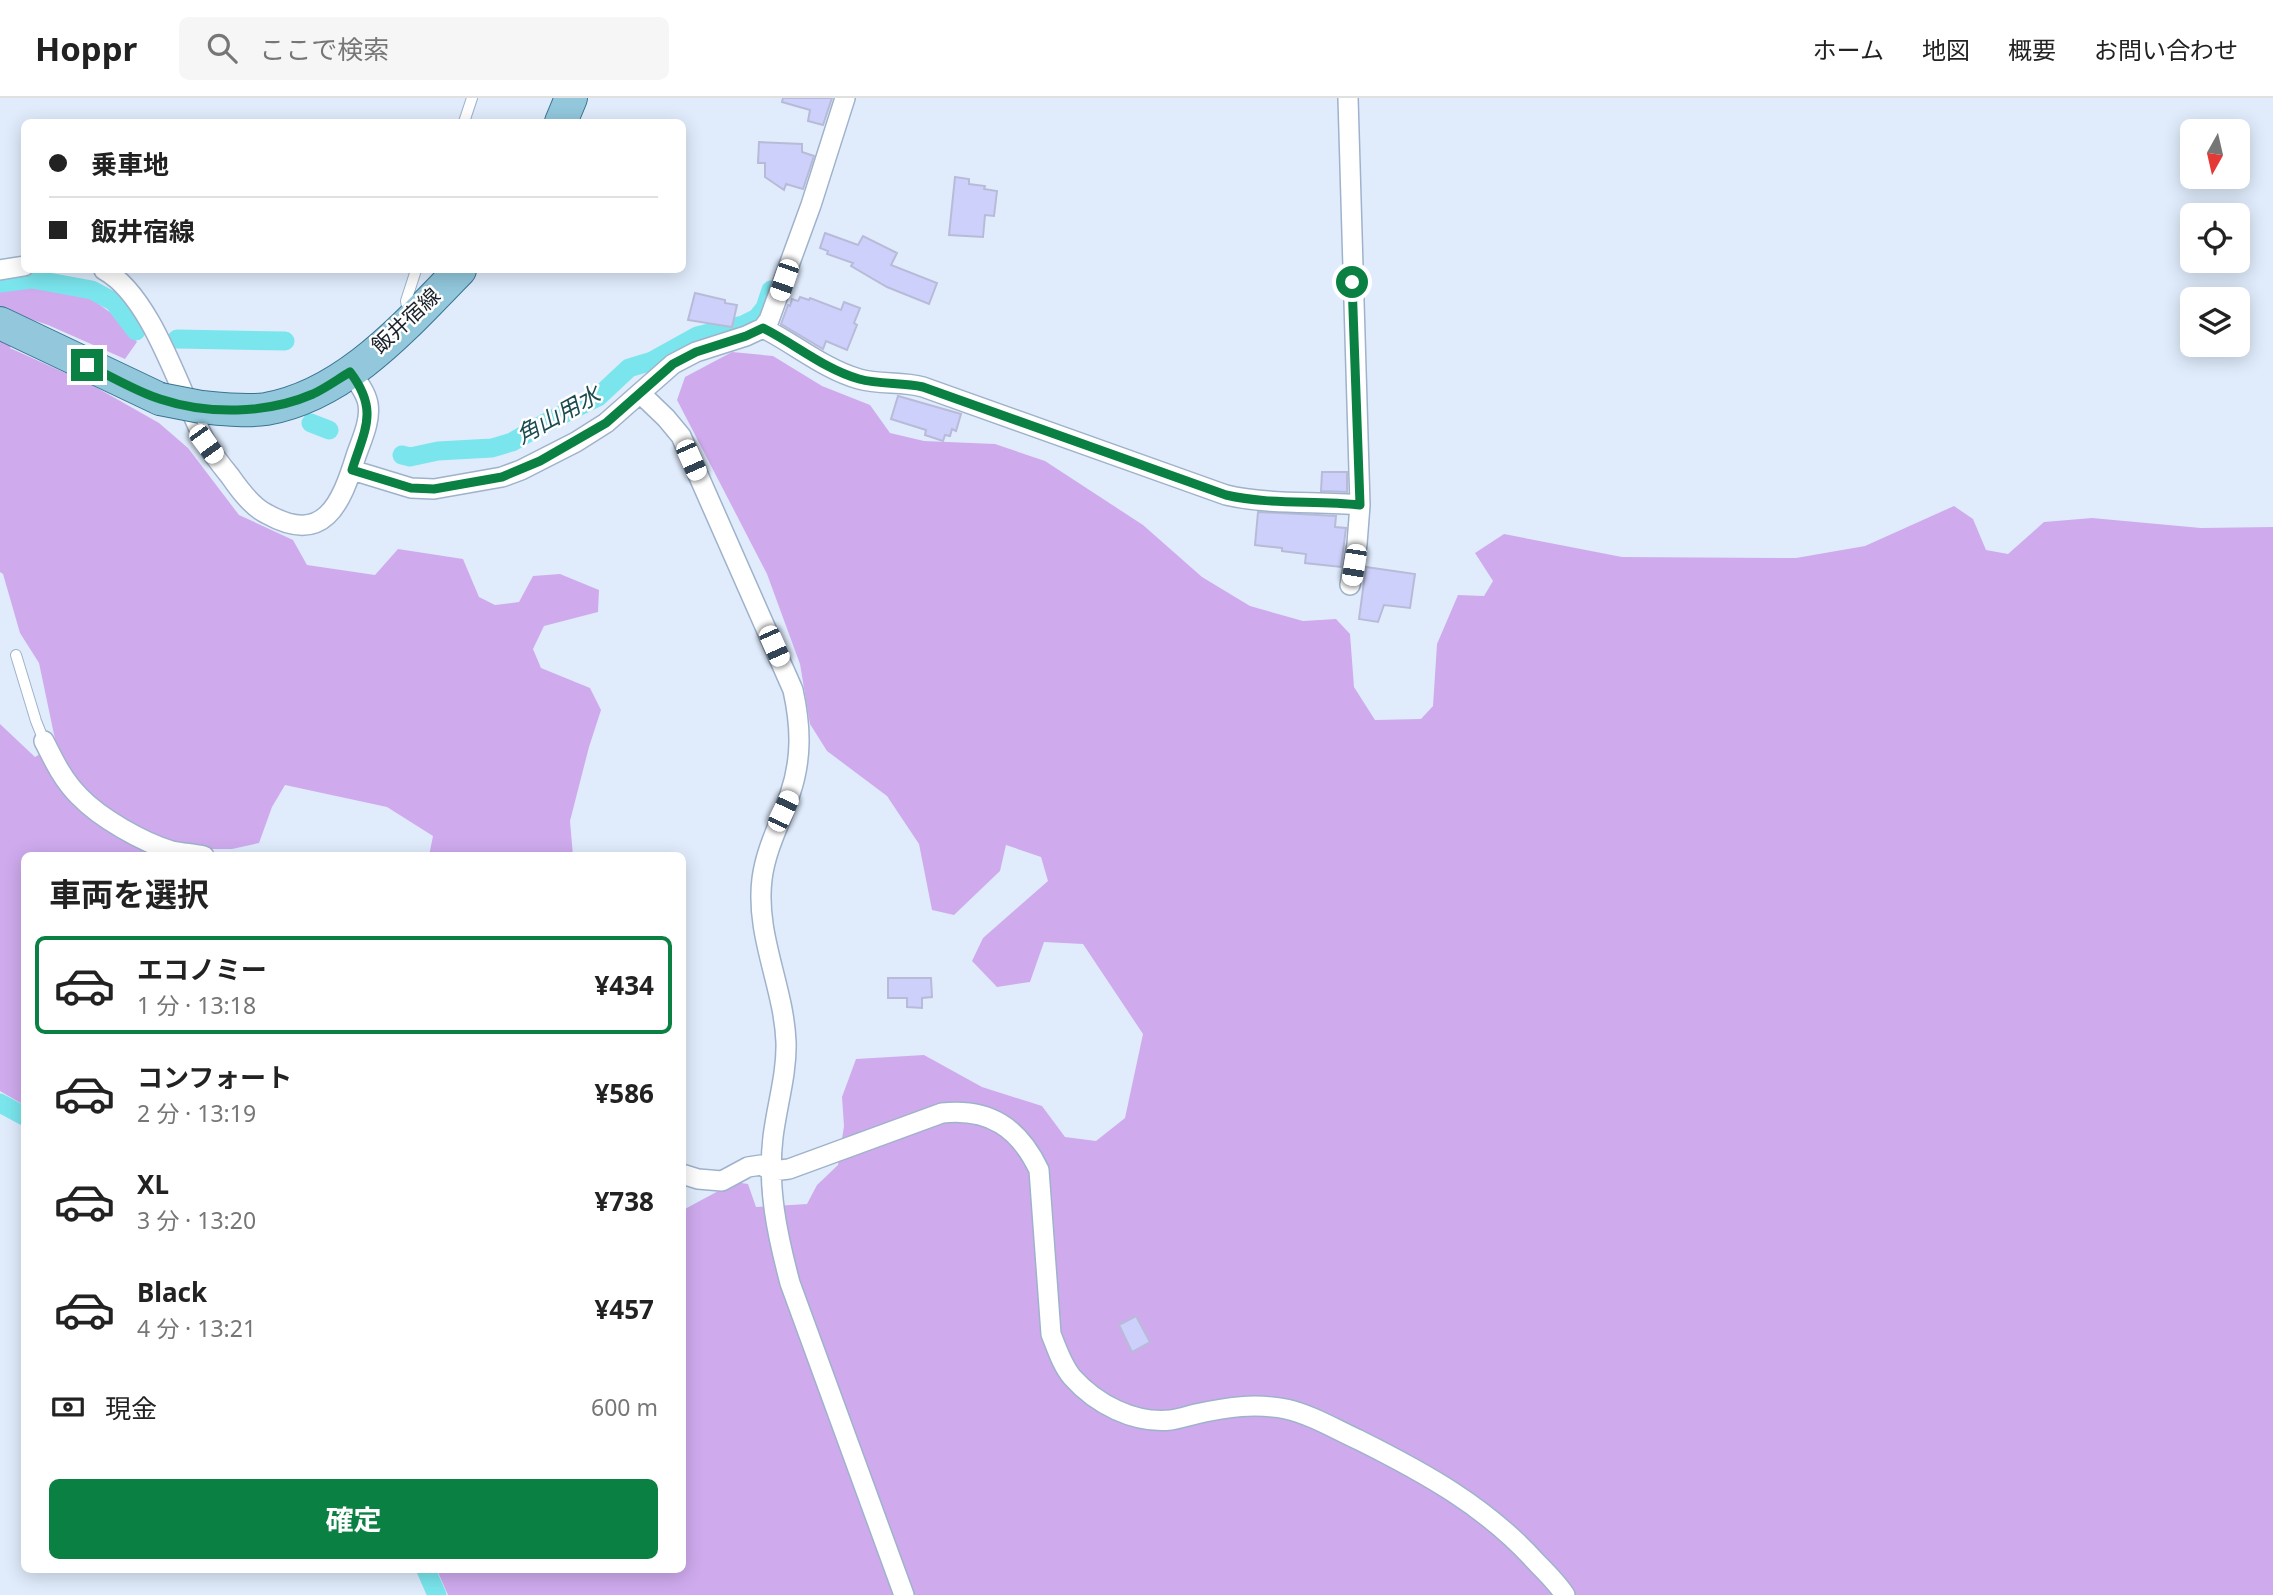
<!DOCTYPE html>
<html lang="ja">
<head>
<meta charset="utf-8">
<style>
	body { margin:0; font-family:"Noto Sans","Noto Sans JP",sans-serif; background:#f6f6f6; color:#222; height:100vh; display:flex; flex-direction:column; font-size:26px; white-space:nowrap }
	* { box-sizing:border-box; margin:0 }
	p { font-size:23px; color:#767676 }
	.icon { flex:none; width:38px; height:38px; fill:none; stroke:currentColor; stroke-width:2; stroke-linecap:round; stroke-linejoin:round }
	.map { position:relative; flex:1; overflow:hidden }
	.side { position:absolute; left:21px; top:754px; width:665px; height:721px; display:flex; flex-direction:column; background:#fff; border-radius:10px; box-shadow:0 4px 18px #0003 }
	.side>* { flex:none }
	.banner { position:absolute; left:21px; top:21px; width:665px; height:154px; border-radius:10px; box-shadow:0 4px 18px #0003; display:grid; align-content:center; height:154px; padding:0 28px; background:#fff }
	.needle { width:46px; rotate:188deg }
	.buttons { position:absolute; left:2180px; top:21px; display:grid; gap:14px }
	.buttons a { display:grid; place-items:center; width:70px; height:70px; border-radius:10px; background:#fff; box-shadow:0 4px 18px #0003; font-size:35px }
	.end { position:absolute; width:32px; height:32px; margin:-16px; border:9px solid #0b8043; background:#fff; box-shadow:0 0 0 4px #fff }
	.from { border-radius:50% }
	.car { position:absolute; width:21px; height:42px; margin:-21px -10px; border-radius:9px; box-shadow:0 0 5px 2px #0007; background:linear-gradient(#fff 24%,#345 0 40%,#fff 0 76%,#345 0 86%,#fff 0) }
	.banner b { display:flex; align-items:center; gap:24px; height:66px; font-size:26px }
	.banner b+b { border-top:2px solid #e0e0e0 }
	.banner i { width:18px; height:18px; background:#222 }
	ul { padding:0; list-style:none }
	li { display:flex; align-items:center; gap:21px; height:98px; margin:0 14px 10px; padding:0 14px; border:4px solid transparent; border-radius:10px }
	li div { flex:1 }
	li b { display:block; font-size:26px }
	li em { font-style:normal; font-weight:700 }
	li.current { border-color:#0b8043 }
	li>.icon { width:63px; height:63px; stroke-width:1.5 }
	h2 { padding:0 28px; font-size:32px; line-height:84px }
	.pay { display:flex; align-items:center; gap:18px; height:77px; padding:0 28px; font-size:26px }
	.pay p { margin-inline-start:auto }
	.cta { display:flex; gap:14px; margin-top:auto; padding:14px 28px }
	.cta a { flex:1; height:80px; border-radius:10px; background:#0b8043; color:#fff; font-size:28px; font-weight:700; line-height:80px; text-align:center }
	header { display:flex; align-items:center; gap:42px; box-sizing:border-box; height:98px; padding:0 35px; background:#fff; border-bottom:2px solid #e0e0e0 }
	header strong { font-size:33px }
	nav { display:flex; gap:38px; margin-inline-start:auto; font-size:24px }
	.search { width:490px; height:63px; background:#f6f6f6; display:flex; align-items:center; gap:18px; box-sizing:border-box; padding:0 24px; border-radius:10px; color:#767676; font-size:26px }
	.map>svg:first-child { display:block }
</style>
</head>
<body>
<header>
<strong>Hoppr</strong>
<div class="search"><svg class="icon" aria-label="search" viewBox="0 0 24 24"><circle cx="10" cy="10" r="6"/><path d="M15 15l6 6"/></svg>ここで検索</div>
<nav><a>ホーム</a><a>地図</a><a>概要</a><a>お問い合わせ</a></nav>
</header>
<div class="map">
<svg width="2273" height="1497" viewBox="0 0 2273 1497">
	<rect width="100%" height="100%" fill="#e0ecfc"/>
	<path fill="#cfabee" d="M23 189 85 196 115 218 137 244 125 261 48 227 21 218 10 250 92 287 159 325 188 350 239 417 293 442 307 467 375 477 398 451 463 461 479 499 495 507 519 504 533 478 560 476 599 492 598 514 544 528 533 551 541 570 590 590 601 612 589 649 570 723 573 758H429L433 738 387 709 285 687 272 709 259 745 232 751H193L186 758H24V1007L0 993V626L35 659 56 646 39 565 20 535 3 476 0 474V193Z
		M732 254 773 258 822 288 870 307 890 335 924 343 995 346 1045 363 1143 427 1202 479 1250 508 1303 523 1336 521 1350 536 1354 589 1375 622 1421 621 1433 608 1437 546 1458 497 1484 498 1493 483 1475 455 1504 436 1622 459 1796 460 1865 448 1954 408 1973 421 1986 452 2008 456 2044 424 2092 420 2201 430 2273 429V1497H448L437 1472H682L683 1112 735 1084 748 1086 756 1109 807 1106 817 1087 838 1067 844 1028 842 999 856 961 924 957 982 989 1042 1008 1065 1039 1096 1043 1125 1020 1143 936 1083 846 1044 844 1030 884 997 889 972 863 983 840 1048 783 1041 759 1006 747 1000 773 954 817 932 812 919 746 887 698 827 653 810 626 800 566 767 476 677 302 685 279Z"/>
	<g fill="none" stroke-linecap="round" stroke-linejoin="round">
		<path stroke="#7ae5ed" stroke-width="19" d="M0 185 32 181 92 192 114 204 136 233
			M177 241 285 243
			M311 325 329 332
			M402 357 410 359 438 353 492 350 512 344 547 324 598 299 629 270 652 263 697 238 743 227 757 220 765 210 771 192
			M0 1005 24 1018
			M426 1472 437 1497"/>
	</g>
	<path fill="#cdd0fb" stroke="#b8bbd8" stroke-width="2" d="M783 0H832L823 27 808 23 810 12 782 4Z
		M759 44 802 46V54L814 58 803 91 786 86 784 92 765 79V65H758Z
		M955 79 969 81V86L985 88 984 91 997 93 994 118 985 117 983 139 949 137Z
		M825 135 858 147 863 138 897 155 891 167 937 185 929 206 887 189 851 168 853 165 827 156 828 153 820 150Z
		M695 195 725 202V205L737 207 732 229 688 222Z
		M800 199 809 202 810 200 841 212 844 204 860 210 854 225 857 227 847 252 826 243 823 251 781 226 788 207 790 208 792 201 798 203Z
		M898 298 961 316 956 333 952 331 950 338 945 337 943 343 925 337 926 332 891 321Z
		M1322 374H1347V394L1321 393Z
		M1258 414 1336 418 1335 429 1346 430 1341 469 1305 465 1306 456 1282 453V450L1255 447Z
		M1366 469 1415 476 1410 510 1384 507 1378 524 1359 521Z
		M888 880H931L932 899 922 900V910L907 909V900H888Z
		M1136 1218 1150 1244 1132 1254 1119 1227Z"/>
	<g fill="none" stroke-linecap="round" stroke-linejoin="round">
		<defs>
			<path id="service" d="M464 24 472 0
				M408 215 406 203 416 172
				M16 557 36 623 44 643"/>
			<path id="minor" d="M845 0 811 107 769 222 763 230C795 246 824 271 859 281 880 287 902 283 923 289L1226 397C1269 407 1315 403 1360 407L1348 0
				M0 172 24 168
				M104 172C152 198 180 295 205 343 212 356 221 367 230 378 239 391 252 409 267 416 324 448 341 406 356 358 361 343 371 323 368 306 366 294 357 283 350 274
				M640 295 666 320 681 338 793 592C801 628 802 661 790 696 780 726 766 750 762 781 755 837 784 889 786 944 787 975 777 1007 773 1039 767 1089 777 1136 790 1185L904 1497
				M352 372 411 390 434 391 502 379 521 372 576 344 606 325 673 266 696 254 746 238 763 230
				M1350 487 1357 446 1360 407
				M44 643C54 663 63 682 79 698 100 720 142 744 172 753 182 755 194 756 204 758
				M682 1076 698 1081 722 1083 748 1069 761 1067 772 1073 789 1071 942 1015C990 1010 1019 1030 1039 1072L1051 1236C1057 1251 1062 1267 1072 1279 1096 1306 1134 1326 1171 1322 1179 1321 1188 1318 1196 1316 1227 1309 1255 1305 1286 1311 1312 1317 1335 1331 1359 1342 1425 1375 1487 1409 1537 1465 1547 1475 1557 1485 1565 1497"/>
			<path id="primary" d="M561 24 571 0
				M0 225 160 301
				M201 309C222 311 245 314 266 311 346 297 406 227 460 172"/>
		</defs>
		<use href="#service" stroke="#9fb2cb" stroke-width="12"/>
		<use href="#minor" stroke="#9fb2cb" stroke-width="22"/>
		<use href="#primary" stroke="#39748f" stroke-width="34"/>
		<use href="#service" stroke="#fff" stroke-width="10"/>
		<use href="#minor" stroke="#fff" stroke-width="19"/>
		<use href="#primary" stroke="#92c7dc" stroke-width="32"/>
		<defs>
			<path id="primary-bridge" d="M160 301 201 309"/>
		</defs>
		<use href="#primary-bridge" stroke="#39748f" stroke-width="34" stroke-linecap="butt"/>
		<use href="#primary-bridge" stroke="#92c7dc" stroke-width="32"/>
	</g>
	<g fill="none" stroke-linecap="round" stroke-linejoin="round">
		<path stroke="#0b8043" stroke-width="9" d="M87 267C111 278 135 293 160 301 208 317 267 316 313 296 326 290 338 281 350 274 379 312 365 331 352 372L411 390 434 391 502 379 540 363 606 325 673 266 696 254 746 238 763 230C795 246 824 271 859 281 880 287 902 284 923 289L1226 397C1269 407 1315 402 1360 407L1352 184"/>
	</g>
	<g text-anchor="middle" stroke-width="5" stroke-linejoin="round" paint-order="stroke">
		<g font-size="21" fill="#1a212b" stroke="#fff">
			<text transform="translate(406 223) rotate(-43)" y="7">飯井宿線</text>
		</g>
		<g font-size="23" font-style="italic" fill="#1c4c50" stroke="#fff">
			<text transform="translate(558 317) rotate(-29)" y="8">角山用水</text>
		</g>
	</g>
</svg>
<div class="buttons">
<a><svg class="needle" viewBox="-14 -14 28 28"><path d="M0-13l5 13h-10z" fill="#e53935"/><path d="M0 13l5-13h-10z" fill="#767676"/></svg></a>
<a><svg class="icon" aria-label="locate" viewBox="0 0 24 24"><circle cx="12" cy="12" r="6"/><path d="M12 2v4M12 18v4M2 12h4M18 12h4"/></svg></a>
<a><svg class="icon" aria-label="layers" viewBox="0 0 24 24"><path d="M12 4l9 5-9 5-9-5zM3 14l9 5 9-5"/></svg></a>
</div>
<i class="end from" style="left:1352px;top:184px"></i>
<i class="end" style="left:87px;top:267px"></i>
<i class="car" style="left:784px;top:182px;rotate:199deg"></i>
<i class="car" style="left:206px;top:346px;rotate:144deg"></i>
<i class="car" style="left:691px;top:362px;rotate:156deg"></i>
<i class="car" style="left:1354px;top:467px;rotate:189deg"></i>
<i class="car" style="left:774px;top:548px;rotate:156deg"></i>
<i class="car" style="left:783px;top:713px;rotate:25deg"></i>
<div class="banner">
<b><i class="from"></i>乗車地</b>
<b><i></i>飯井宿線</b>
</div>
<section class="side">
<h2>車両を選択</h2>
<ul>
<li class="current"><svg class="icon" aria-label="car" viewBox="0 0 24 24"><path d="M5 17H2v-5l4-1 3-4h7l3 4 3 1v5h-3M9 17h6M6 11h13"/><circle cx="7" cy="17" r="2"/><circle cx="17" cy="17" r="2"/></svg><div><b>エコノミー</b><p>1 分 · 13:18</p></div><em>¥434</em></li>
<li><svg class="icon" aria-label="car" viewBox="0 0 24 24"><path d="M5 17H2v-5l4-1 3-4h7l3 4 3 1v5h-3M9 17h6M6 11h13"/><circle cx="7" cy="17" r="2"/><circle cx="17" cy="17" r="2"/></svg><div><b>コンフォート</b><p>2 分 · 13:19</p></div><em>¥586</em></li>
<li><svg class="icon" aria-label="car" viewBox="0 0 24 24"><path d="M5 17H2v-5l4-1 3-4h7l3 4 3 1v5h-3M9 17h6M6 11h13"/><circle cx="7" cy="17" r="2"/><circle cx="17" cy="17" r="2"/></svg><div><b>XL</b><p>3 分 · 13:20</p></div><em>¥738</em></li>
<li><svg class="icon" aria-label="car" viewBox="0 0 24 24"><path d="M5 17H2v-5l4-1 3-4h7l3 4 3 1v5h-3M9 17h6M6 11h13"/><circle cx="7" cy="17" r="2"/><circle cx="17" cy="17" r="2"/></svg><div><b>Black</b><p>4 分 · 13:21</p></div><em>¥457</em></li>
</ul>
<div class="pay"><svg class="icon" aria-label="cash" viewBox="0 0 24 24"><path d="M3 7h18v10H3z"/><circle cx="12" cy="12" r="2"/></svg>現金<p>600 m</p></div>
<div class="cta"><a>確定</a></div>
</section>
</div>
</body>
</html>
